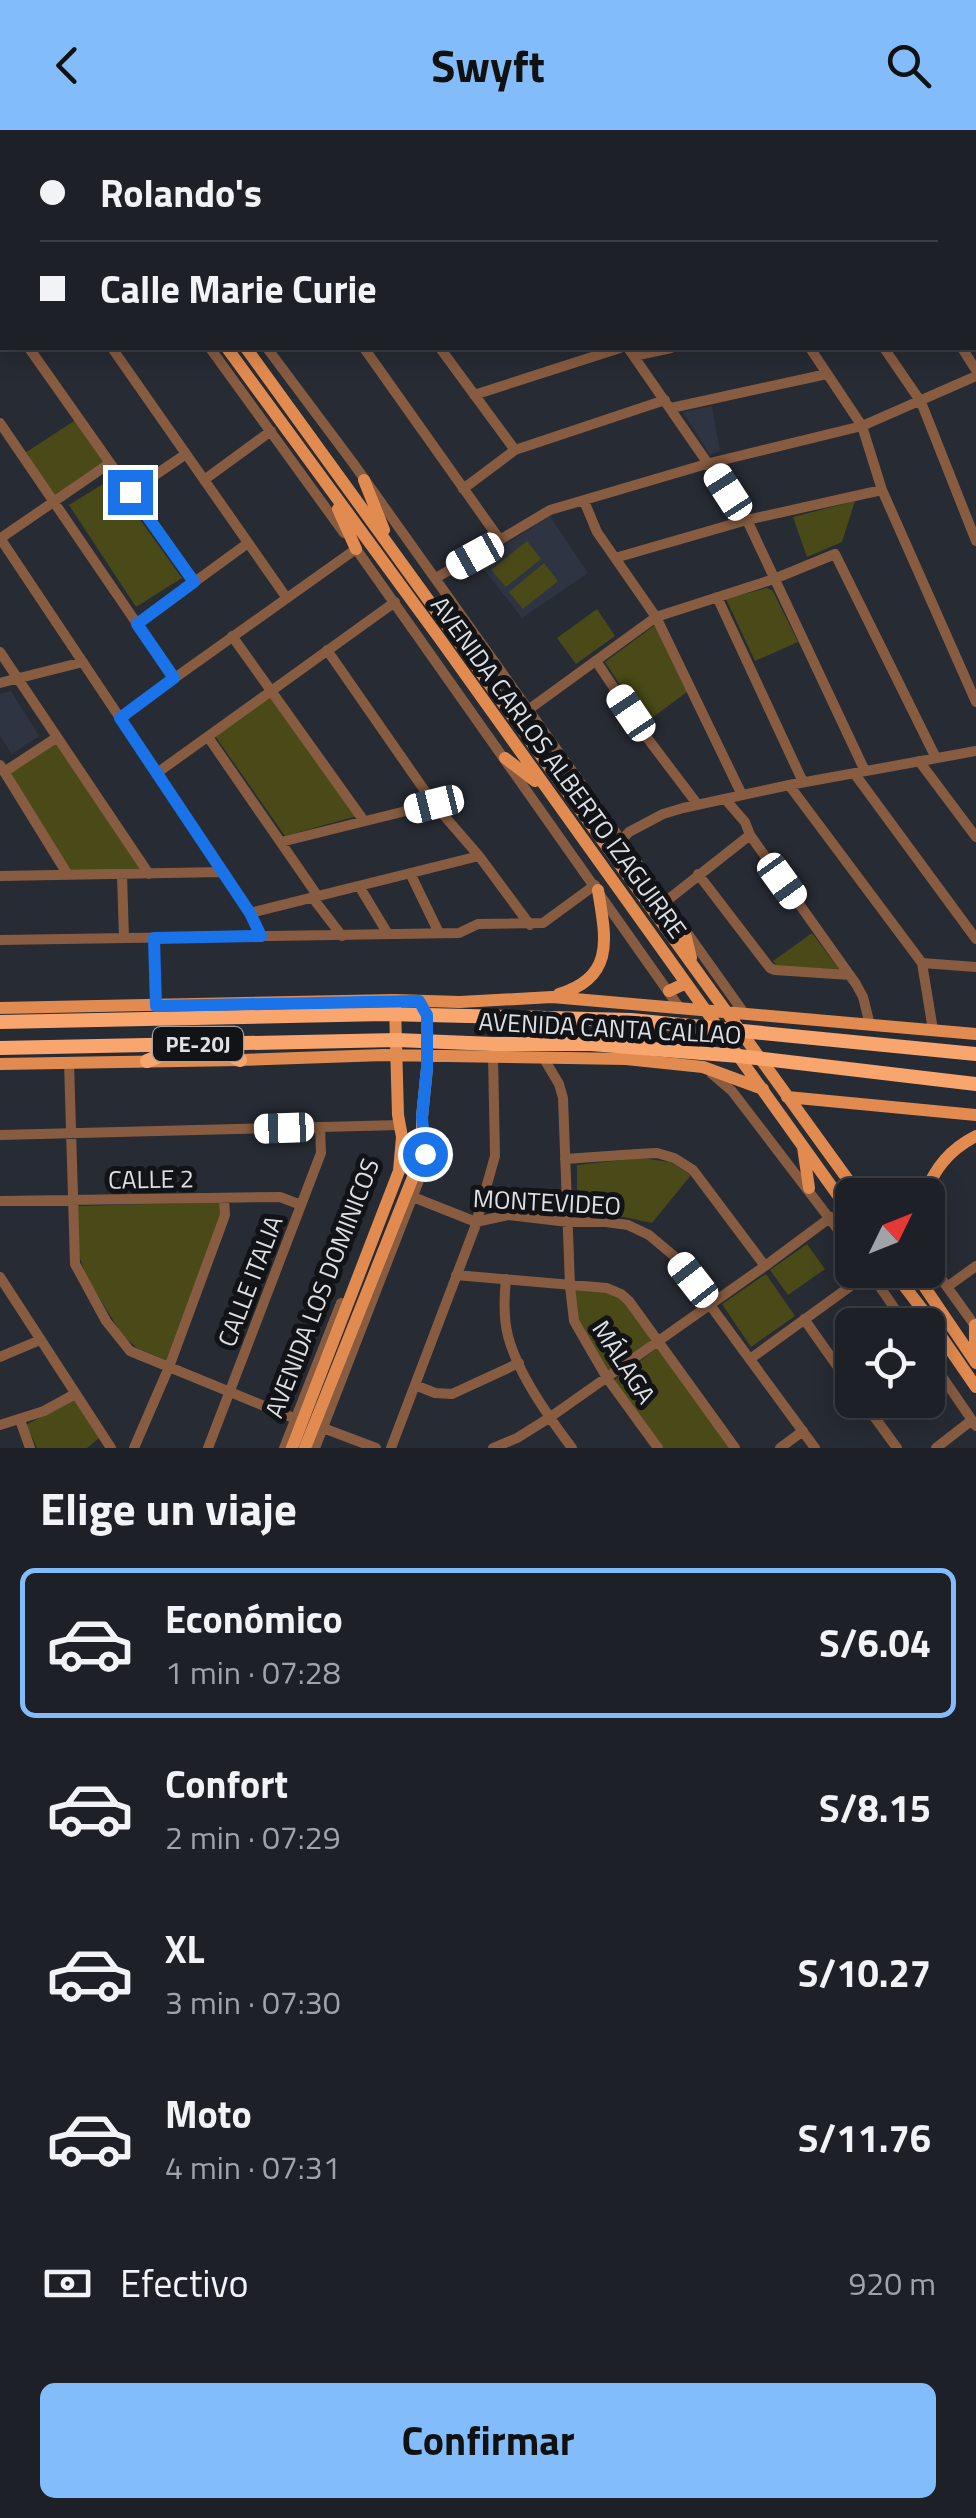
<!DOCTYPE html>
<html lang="es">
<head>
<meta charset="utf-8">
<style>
	body { margin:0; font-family:"Titillium Web",sans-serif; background:#2a2d32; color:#f1f3f6; height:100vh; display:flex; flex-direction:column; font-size:38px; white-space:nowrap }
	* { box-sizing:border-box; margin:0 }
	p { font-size:32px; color:#a0a3a7 }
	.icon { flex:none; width:55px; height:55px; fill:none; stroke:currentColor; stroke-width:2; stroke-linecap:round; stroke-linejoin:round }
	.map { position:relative; height:1318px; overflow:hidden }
	.drawer { display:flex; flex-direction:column; background:#1d2026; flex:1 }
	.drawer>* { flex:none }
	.banner { position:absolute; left:0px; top:0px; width:978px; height:220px; box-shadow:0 5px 25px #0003,0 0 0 2px #3b3e43; display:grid; align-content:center; height:220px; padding:0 40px; background:#1d2026 }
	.needle { width:65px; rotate:47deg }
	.buttons { position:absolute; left:835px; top:1048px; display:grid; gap:20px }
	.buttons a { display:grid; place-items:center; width:110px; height:110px; border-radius:15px; background:#1d2026; box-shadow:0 5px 25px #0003,0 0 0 2px #3b3e43; font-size:50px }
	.end { position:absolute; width:45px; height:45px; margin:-22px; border:12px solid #1a73e8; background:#fff; box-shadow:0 0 0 5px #fff }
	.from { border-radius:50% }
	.car { position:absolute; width:30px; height:60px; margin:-30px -15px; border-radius:12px; box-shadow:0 0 8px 2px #0007; background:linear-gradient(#fff 24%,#345 0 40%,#fff 0 76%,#345 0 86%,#fff 0) }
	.banner b { display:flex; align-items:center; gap:35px; height:95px; font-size:38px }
	.banner b+b { border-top:2px solid #3b3e43 }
	.banner i { width:25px; height:25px; background:#f1f3f6 }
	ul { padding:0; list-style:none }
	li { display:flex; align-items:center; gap:30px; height:150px; margin:0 20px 15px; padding:0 20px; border:5px solid transparent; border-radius:15px }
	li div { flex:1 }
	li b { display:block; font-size:38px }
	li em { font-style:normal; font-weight:700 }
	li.selected { border-color:#83bcfa }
	li>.icon { width:90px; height:90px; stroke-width:1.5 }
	h2 { padding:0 40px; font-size:45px; line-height:120px }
	.pay { display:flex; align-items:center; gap:25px; height:110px; padding:0 40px; font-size:38px }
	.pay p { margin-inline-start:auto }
	.primary-button { display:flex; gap:20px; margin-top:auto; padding:20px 40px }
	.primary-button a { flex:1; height:115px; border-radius:15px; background:#83bcfa; color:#111; font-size:40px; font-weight:700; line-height:115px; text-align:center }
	header { display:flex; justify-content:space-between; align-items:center; height:130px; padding:0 40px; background:#83bcfa; color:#111; font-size:45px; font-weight:700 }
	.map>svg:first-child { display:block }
</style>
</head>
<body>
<header><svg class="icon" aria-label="back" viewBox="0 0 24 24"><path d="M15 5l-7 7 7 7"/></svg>Swyft<svg class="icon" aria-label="search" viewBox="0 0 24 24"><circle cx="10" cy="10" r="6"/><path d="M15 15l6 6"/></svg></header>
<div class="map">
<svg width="976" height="1318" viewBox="0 0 976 1318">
	<rect width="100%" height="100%" fill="#272b33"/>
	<path fill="#2e3441" d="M712 276 720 321 710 325 683 282Z
		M550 386 588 443 522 488 478 432Z
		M11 561 39 606 12 624 0 606V564Z"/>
	<path fill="#494a17" d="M77 289 106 331 55 367 25 323Z
		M111 349 182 448 136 477 69 375Z
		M855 371 842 412 807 427 793 387Z
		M527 411 541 429 506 457 491 440Z
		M544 433 558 451 523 479 509 462Z
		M767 458 773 461 798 512 755 531 726 469Z
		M597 479 615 506 576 534 557 508Z
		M655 495 687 562 645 593 605 532Z
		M270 566 357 686 285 706 215 606Z
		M55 613 142 740 70 741 9 642Z
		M812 803 839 839 777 836 773 831Z
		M641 1028 670 1032 691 1045 652 1093 624 1087 577 1083V1035Z
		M221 1072 220 1087 166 1230 137 1218 122 1205 86 1146 78 1123V1076Z
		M807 1114 825 1139 788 1165 770 1140Z
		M766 1144 795 1186 751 1217 722 1174Z
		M574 1160H606L620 1166 654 1209 608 1243 577 1190Z
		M659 1217 731 1318H662L613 1251Z
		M74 1269 99 1308 87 1318H37L26 1295Z"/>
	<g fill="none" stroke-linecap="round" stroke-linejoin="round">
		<path stroke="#875c41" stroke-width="10" d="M55 0 57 2
			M110 0 112 2
			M211 0 212 2
			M287 0 288 2
			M437 0 438 2
			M568 0 569 2
			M766 0 767 2
			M957 0 959 2
			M349 2 357 0
			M515 2 521 0
			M705 2 711 0
			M889 2V0
			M903 2 911 0
			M975 37 976 39
			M975 47 976 46
			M0 56 2 60
			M975 108 976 110
			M0 145 2 144
			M0 175 2 179
			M29 218 194 452
			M112 218 286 467
			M210 218 344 403
			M267 218 353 333 744 883
			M364 218 500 410
			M440 218 515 320
			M628 218 747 390 865 641
			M810 218 862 296 882 360 976 572
			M884 218 921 272 976 411
			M962 218 976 240
			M634 226 671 218
			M474 265 620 218
			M671 278 827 244
			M0 293 174 548
			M204 350 271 301
			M463 359 515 320 665 270
			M130 362 186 324
			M584 371 597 402 656 487 742 665
			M0 408 250 783 479 726
			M1 408 110 333
			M354 416 679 877
			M615 428 747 390 882 360
			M436 448 550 380 710 333 862 296 976 246
			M717 467 803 652
			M137 494 248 413
			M232 506 364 691
			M327 520 434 674 479 726 530 795
			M0 522 149 744
			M596 531 648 609 698 675
			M0 553 83 532
			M528 580 656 487 774 449 835 424 936 628
			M120 587 356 419
			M208 607 317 765
			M919 631 976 707
			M0 635 68 745
			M4 642 56 608
			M157 643 395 472
			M854 643 976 809
			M789 655 922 833 933 900
			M725 669 745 692 750 705 856 854 863 867 870 895
			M621 711 629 702 663 684 683 678 789 655 976 621
			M281 712 434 674
			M410 743 439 803
			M698 744 770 838 775 840 850 845
			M122 745 124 808
			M0 746 223 742
			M359 756 388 804
			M312 767 342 806
			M665 772 750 705
			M154 808 156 876
			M0 810 459 803 478 794 543 793 595 755
			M922 833 976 837
			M543 927 559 954 563 968 570 1156 574 1191 607 1248 658 1318
			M69 932 75 1134 106 1191 130 1221 296 1289
			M712 944 732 961 852 1118
			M0 1005 400 995
			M565 1029 637 1024 657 1023 674 1028 693 1040 765 1136
			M413 1067 476 1092 508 1085 568 1092H606L628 1095 649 1105 674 1126 815 1318
			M0 1071 280 1067 301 1075
			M928 1125 935 1140 976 1197
			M869 1141 906 1195
			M456 1145 607 1158 621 1164 629 1171 735 1318
			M0 1147 111 1318
			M506 1149C504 1168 503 1187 508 1206 518 1244 548 1286 572 1318
			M947 1157 976 1136
			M804 1189 852 1257
			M928 1226 976 1296
			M0 1227 40 1210
			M750 1229 870 1142
			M415 1255 435 1263 452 1264 519 1233
			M862 1270 897 1318
			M20 1290 30 1318
			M0 1295 44 1281 75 1264
			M323 1298 376 1318
			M134 1318 169 1237 221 1096 225 1085 224 1068
			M208 1318 321 1023 320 997
			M284 1318 341 1173
			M315 1318 423 1040V1015
			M391 1318 475 1097 495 1026 493 926
			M493 1318 517 1308 549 1288 765 1136 831 1087
			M780 1318 803 1301
			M936 1318 972 1290"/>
		<path stroke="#e28b50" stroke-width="12" d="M68 0 71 2
			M90 0 92 2
			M587 2 588 0
			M606 2 607 0
			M227 218 440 509 852 1085
			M246 218 859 1065
			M364 350 384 400
			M338 379 356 419
			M505 628 535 651
			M547 630 575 646
			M684 800 691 828
			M669 861 686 853
			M559 864C617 847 605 805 598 760
			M0 878 394 870 460 872 552 867 976 904
			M0 934 240 930 384 925 626 929 703 937 763 959
			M787 967 976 985
			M803 1017 809 1058
			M925 1065C934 1038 950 1019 976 1006
			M892 1140 925 1183 976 1257
			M913 1140 976 1233
			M870 1142 897 1147
			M975 1229V1195
			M292 1318 399 1041 402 1007 398 985 395 876
			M305 1318 417 1037 422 1009V987L427 938V885L423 879"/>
		<path stroke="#f8a56e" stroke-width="14" d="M0 892 385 884 631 890 976 924
			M213 914 240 930
			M0 918 397 910 493 914H591L739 926 976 954
			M147 931 179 918"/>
	</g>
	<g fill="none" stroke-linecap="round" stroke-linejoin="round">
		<path stroke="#1a73e8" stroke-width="12" d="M130 362 194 452 137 494 174 548 120 588 250 783 261 806 154 808 156 876 419 871 427 885V938L422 987 425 1024"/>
	</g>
	<g text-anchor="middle" stroke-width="10" stroke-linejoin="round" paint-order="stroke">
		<rect fill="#111317" stroke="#a0a2a7" stroke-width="2.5" x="153" y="897" width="90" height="34" rx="8"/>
		<g font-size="22" font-weight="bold" fill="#dde0e5">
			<text x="198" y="922">PE-20J</text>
		</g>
		<g font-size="25" fill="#dde0e5" stroke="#111317">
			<text transform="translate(559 637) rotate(54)" y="9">AVENIDA CARLOS ALBERTO IZAGUIRRE</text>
			<text transform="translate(610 898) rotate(3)" y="9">AVENIDA CANTA CALLAO</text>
			<text transform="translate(151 1049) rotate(-1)" y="9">CALLE 2</text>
			<text transform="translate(547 1072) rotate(3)" y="9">MONTEVIDEO</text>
			<text transform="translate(250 1151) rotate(-69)" y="9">CALLE ITALIA</text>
			<text transform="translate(322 1158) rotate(-69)" y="9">AVENIDA LOS DOMINICOS</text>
			<text transform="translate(624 1232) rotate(57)" y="9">MÁLAGA</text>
		</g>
	</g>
</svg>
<div class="buttons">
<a><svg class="needle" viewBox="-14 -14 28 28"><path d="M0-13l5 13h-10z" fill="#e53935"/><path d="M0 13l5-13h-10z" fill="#a0a3a7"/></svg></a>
<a><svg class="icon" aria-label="locate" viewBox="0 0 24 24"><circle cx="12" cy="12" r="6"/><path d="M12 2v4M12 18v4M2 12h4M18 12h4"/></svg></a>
</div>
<i class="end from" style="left:425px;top:1024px"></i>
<i class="end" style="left:130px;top:362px"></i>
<i class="car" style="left:728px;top:362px;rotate:327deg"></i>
<i class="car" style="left:475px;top:426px;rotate:241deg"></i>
<i class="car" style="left:631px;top:583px;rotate:326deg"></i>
<i class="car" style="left:434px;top:674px;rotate:256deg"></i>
<i class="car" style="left:782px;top:751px;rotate:144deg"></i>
<i class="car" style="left:284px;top:998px;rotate:268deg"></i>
<i class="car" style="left:693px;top:1150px;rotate:322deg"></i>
<div class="banner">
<b><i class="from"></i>Rolando's</b>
<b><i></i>Calle Marie Curie</b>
</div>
</div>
<section class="drawer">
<h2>Elige un viaje</h2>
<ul>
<li class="selected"><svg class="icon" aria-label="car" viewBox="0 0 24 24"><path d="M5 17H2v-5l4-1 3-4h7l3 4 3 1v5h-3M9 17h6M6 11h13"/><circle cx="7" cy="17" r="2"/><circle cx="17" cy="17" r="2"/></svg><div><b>Económico</b><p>1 min · 07:28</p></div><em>S/6.04</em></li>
<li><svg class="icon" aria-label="car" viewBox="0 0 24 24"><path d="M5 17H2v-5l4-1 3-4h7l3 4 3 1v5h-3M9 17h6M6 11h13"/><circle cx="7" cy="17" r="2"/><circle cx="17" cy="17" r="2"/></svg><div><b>Confort</b><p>2 min · 07:29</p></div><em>S/8.15</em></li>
<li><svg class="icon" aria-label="car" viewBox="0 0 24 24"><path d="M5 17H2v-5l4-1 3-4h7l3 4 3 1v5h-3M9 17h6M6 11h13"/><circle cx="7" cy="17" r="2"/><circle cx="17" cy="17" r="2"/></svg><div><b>XL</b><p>3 min · 07:30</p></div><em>S/10.27</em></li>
<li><svg class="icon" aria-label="car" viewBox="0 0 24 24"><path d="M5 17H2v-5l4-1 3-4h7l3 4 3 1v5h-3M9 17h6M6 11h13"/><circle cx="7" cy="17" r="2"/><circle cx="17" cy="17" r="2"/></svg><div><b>Moto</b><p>4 min · 07:31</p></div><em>S/11.76</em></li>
</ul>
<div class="pay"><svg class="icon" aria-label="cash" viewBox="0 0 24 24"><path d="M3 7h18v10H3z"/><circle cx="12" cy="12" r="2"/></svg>Efectivo<p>920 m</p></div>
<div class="primary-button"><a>Confirmar</a></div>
</section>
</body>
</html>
